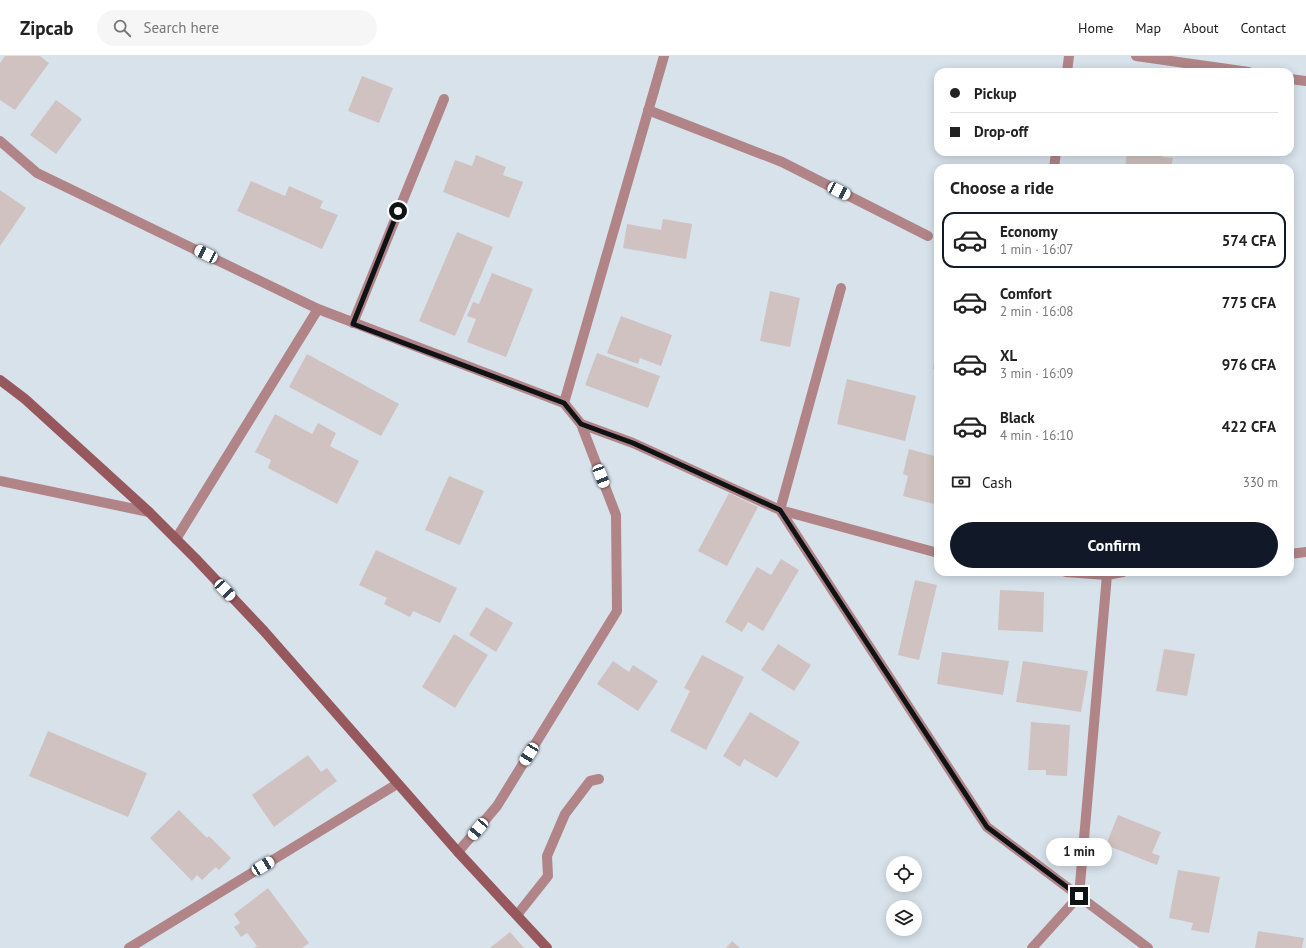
<!DOCTYPE html>
<html lang="en">
<head>
<meta charset="utf-8">
<style>
	body { margin:0; font-family:"PT Sans",sans-serif; background:#f6f6f6; color:#222; height:100vh; display:flex; flex-direction:column; font-size:15px; white-space:nowrap }
	* { box-sizing:border-box; margin:0 }
	p { font-size:13px; color:#767676 }
	.icon { flex:none; width:22px; height:22px; fill:none; stroke:currentColor; stroke-width:2; stroke-linecap:round; stroke-linejoin:round }
	.map { position:relative; flex:1; overflow:hidden }
	.drawer { position:absolute; left:934px; top:108px; width:360px; height:412px; display:flex; flex-direction:column; background:#fff; border-radius:12px; box-shadow:0 2px 10px #0003 }
	.drawer>* { flex:none }
	.top-card { position:absolute; left:934px; top:12px; width:360px; height:88px; border-radius:12px; box-shadow:0 2px 10px #0003; display:grid; align-content:center; height:88px; padding:0 16px; background:#fff }
	.buttons { position:absolute; left:886px; top:800px; display:grid; gap:8px }
	.buttons a { display:grid; place-items:center; width:36px; height:36px; border-radius:50%; background:#fff; box-shadow:0 2px 10px #0003; font-size:20px }
	.end { position:absolute; width:18px; height:18px; margin:-9px; border:5px solid #101316; background:#fff; box-shadow:0 0 0 2px #fff }
	.from { border-radius:50% }
	.bubble { position:absolute; height:28px; border-radius:14px; background:#fff; box-shadow:0 2px 10px #0003; font-size:13px; font-weight:800; line-height:28px; text-align:center }
	.car { position:absolute; width:12px; height:24px; margin:-12px -6px; border-radius:5px; box-shadow:0 0 3px 1px #0007; background:linear-gradient(#fff 24%,#345 0 40%,#fff 0 76%,#345 0 86%,#fff 0) }
	.top-card b { display:flex; align-items:center; gap:14px; height:38px; font-size:15px }
	.top-card b+b { border-top:1px solid #e0e0e0 }
	.top-card i { width:10px; height:10px; background:#222 }
	ul { padding:0; list-style:none }
	li { display:flex; align-items:center; gap:12px; height:56px; margin:0 8px 6px; padding:0 8px; border:2px solid transparent; border-radius:12px }
	li div { flex:1 }
	li b { display:block; font-size:15px }
	li em { font-style:normal; font-weight:800 }
	li.current { border-color:#111827 }
	li>.icon { width:36px; height:36px; stroke-width:1.5 }
	h2 { padding:0 16px; font-size:18px; line-height:48px }
	.pay { display:flex; align-items:center; gap:10px; height:44px; padding:0 16px; font-size:15px }
	.pay p { margin-inline-start:auto }
	.primary-button { display:flex; gap:8px; margin-top:auto; padding:8px 16px }
	.primary-button a { flex:1; height:46px; border-radius:24px; background:#111827; color:#fff; font-size:16px; font-weight:800; line-height:46px; text-align:center }
	header { display:flex; align-items:center; gap:24px; box-sizing:border-box; height:56px; padding:0 20px; background:#fff; border-bottom:1px solid #e0e0e0 }
	header strong { font-size:19px }
	nav { display:flex; gap:22px; margin-inline-start:auto; font-size:14px }
	.search { width:280px; height:36px; background:#f6f6f6; display:flex; align-items:center; gap:10px; box-sizing:border-box; padding:0 14px; border-radius:22px; color:#767676; font-size:15px }
	.map>svg:first-child { display:block }
</style>
</head>
<body>
<header>
<strong>Zipcab</strong>
<div class="search"><svg class="icon" aria-label="search" viewBox="0 0 24 24"><circle cx="10" cy="10" r="6"/><path d="M15 15l6 6"/></svg>Search here</div>
<nav><a>Home</a><a>Map</a><a>About</a><a>Contact</a></nav>
</header>
<div class="map">
<svg width="1306" height="892" viewBox="0 0 1306 892">
	<rect width="100%" height="100%" fill="#d8e2eb"/>
	<path fill="#d0c2c1" d="M5 0H40L49 7 15 54 0 44V7Z
		M362 20 393 32 379 67 348 55Z
		M56 44 82 63 56 98 30 79Z
		M1127 96H1163L1162 101 1173 102 1171 112H1125Z
		M476 99 506 111 503 119 523 126 509 162 443 136 455 104 472 110Z
		M251 125 285 140 289 130 323 145 320 152 338 159 322 193 237 155Z
		M0 134 26 152 0 190Z
		M663 163 692 168 686 203 623 192 627 168 661 174Z
		M457 176 493 191 455 280 419 265Z
		M492 217 533 233 506 301 467 286 476 263 467 260 473 246 479 248Z
		M770 235 800 242 790 291 760 285Z
		M621 260 672 279 661 310 640 302 638 308 607 297Z
		M937 283H938V313H933Z
		M597 297 660 320 648 352 585 329Z
		M307 298 399 348 381 380 289 331Z
		M847 323 916 340 905 385 837 368Z
		M275 358 312 378 318 367 336 377 330 390 359 405 337 448 268 412 271 404 255 396Z
		M909 393 938 401V449L903 440 908 420 903 418Z
		M449 420 484 435 460 489 425 474Z
		M729 437 758 451 727 510 698 495Z
		M376 494 457 532 440 567 413 555 410 561 384 548 387 542 359 529Z
		M781 503 799 514 763 575 748 566 742 576 725 566 757 511 771 519Z
		M915 524 937 529 919 604 898 599Z
		M1000 534 1044 536 1043 576 998 574Z
		M486 551 513 567 496 596 469 579Z
		M454 578 488 599 455 652 422 631Z
		M778 588 811 609 794 635 761 614Z
		M1164 593 1195 598 1187 640 1156 635Z
		M942 596 1009 605 1003 639 937 628Z
		M702 599 744 621 706 694 670 675 690 635 684 632Z
		M613 605 629 616 633 609 658 625 638 655 597 628Z
		M1023 605 1088 615 1081 656 1016 646Z
		M750 656 800 686 777 722 744 703 740 711 723 700Z
		M1031 666 1070 669 1067 720 1046 719V714H1028Z
		M48 675 147 717 128 761 29 720Z
		M308 699 321 716 327 712 337 725 274 771 252 739Z
		M179 754 207 782 209 780 231 802 219 814 216 811 202 824 197 819 192 825 150 782Z
		M1118 759 1161 776 1152 797 1160 800 1157 809 1106 789Z
		M1178 814 1220 821 1209 877 1191 874 1193 867 1169 862Z
		M268 832 309 887 302 892H254L257 890 247 877 241 881 234 871 240 867 234 858Z
		M1258 875 1304 882 1302 892H1255Z
		M510 876 524 892H490Z
		M732 885 740 892H726Z"/>
	<g fill="none" stroke-linecap="round" stroke-linejoin="round">
		<path stroke="#b18588" stroke-width="10" d="M517 859 548 820 547 800 565 758 590 725 599 723"/>
		<path stroke="#b18588" stroke-width="10" d="M1136 0 1249 16
			M1067 16 1069 0
			M1290 23 1306 25
			M648 54 782 106 928 180
			M0 85 37 117 318 253 564 347 581 368 633 387 780 454 938 497
			M1054 112 1056 96
			M841 232 780 454 987 771 1148 892
			M353 267 444 43
			M564 347 664 0
			M0 425 149 456
			M176 483 318 253
			M1290 498 1306 496
			M1066 516 1107 519 1123 516
			M458 796 497 750 617 555 616 459 581 368
			M129 892 397 728
			M1032 892 1079 840 1107 519"/>
		<path stroke="#96585d" stroke-width="10" d="M0 324 25 343 149 456 196 503 264 575 458 796 547 892"/>
	</g>
	<g fill="none" stroke-linecap="round" stroke-linejoin="round">
		<path stroke="#101316" stroke-width="5" d="M398 155 353 268 564 347 581 368 633 387 780 454 987 771 1079 840"/>
	</g>
</svg>
<div class="buttons">
<a><svg class="icon" aria-label="locate" viewBox="0 0 24 24"><circle cx="12" cy="12" r="6"/><path d="M12 2v4M12 18v4M2 12h4M18 12h4"/></svg></a>
<a><svg class="icon" aria-label="layers" viewBox="0 0 24 24"><path d="M12 4l9 5-9 5-9-5zM3 14l9 5 9-5"/></svg></a>
</div>
<i class="end from" style="left:398px;top:155px"></i>
<i class="end" style="left:1079px;top:840px"></i>
<div class="bubble" style="left:1046px;top:782px;width:66px">1 min</div>
<i class="car" style="left:839px;top:135px;rotate:117deg"></i>
<i class="car" style="left:206px;top:198px;rotate:296deg"></i>
<i class="car" style="left:601px;top:420px;rotate:159deg"></i>
<i class="car" style="left:225px;top:534px;rotate:137deg"></i>
<i class="car" style="left:529px;top:698px;rotate:212deg"></i>
<i class="car" style="left:478px;top:773px;rotate:220deg"></i>
<i class="car" style="left:263px;top:810px;rotate:59deg"></i>
<div class="top-card">
<b><i class="from"></i>Pickup</b>
<b><i></i>Drop-off</b>
</div>
<section class="drawer">
<h2>Choose a ride</h2>
<ul>
<li class="current"><svg class="icon" aria-label="car" viewBox="0 0 24 24"><path d="M5 17H2v-5l4-1 3-4h7l3 4 3 1v5h-3M9 17h6M6 11h13"/><circle cx="7" cy="17" r="2"/><circle cx="17" cy="17" r="2"/></svg><div><b>Economy</b><p>1 min · 16:07</p></div><em>574 CFA</em></li>
<li><svg class="icon" aria-label="car" viewBox="0 0 24 24"><path d="M5 17H2v-5l4-1 3-4h7l3 4 3 1v5h-3M9 17h6M6 11h13"/><circle cx="7" cy="17" r="2"/><circle cx="17" cy="17" r="2"/></svg><div><b>Comfort</b><p>2 min · 16:08</p></div><em>775 CFA</em></li>
<li><svg class="icon" aria-label="car" viewBox="0 0 24 24"><path d="M5 17H2v-5l4-1 3-4h7l3 4 3 1v5h-3M9 17h6M6 11h13"/><circle cx="7" cy="17" r="2"/><circle cx="17" cy="17" r="2"/></svg><div><b>XL</b><p>3 min · 16:09</p></div><em>976 CFA</em></li>
<li><svg class="icon" aria-label="car" viewBox="0 0 24 24"><path d="M5 17H2v-5l4-1 3-4h7l3 4 3 1v5h-3M9 17h6M6 11h13"/><circle cx="7" cy="17" r="2"/><circle cx="17" cy="17" r="2"/></svg><div><b>Black</b><p>4 min · 16:10</p></div><em>422 CFA</em></li>
</ul>
<div class="pay"><svg class="icon" aria-label="cash" viewBox="0 0 24 24"><path d="M3 7h18v10H3z"/><circle cx="12" cy="12" r="2"/></svg>Cash<p>330 m</p></div>
<div class="primary-button"><a>Confirm</a></div>
</section>
</div>
</body>
</html>
